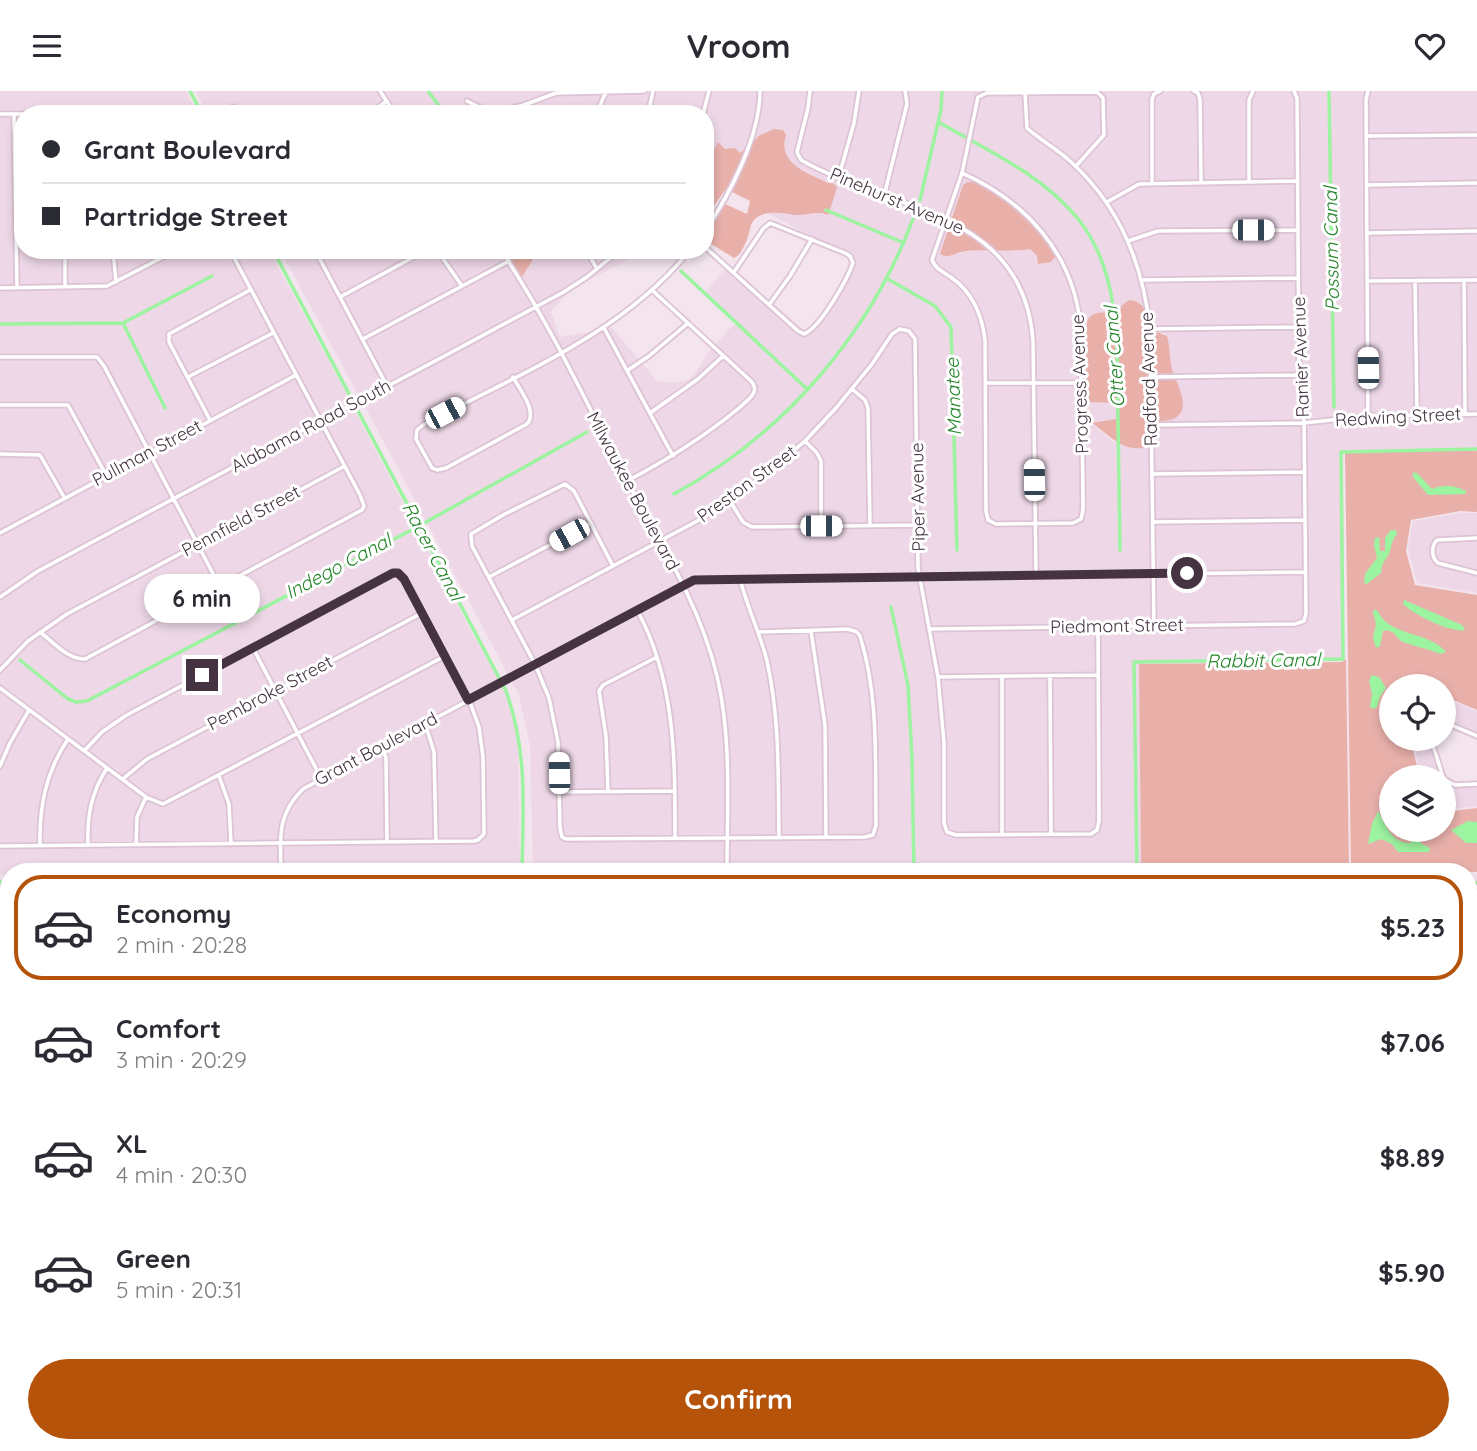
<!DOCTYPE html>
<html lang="en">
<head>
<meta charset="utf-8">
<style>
	body { margin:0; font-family:Quicksand,sans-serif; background:#f2f2f3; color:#2b2b33; height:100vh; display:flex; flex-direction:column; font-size:26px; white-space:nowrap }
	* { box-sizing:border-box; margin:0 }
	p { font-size:23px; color:#7c7c81 }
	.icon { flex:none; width:38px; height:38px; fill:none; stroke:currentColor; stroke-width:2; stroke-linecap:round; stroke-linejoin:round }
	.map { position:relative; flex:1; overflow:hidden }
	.panel { position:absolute; left:0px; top:772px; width:1477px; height:590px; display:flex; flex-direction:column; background:#fff; border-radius:28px 28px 0 0; box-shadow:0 4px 10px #0003 }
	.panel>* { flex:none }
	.guide { position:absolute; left:14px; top:14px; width:700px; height:154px; border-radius:28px; box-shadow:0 4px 10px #0003; display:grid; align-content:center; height:154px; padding:0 28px; background:#fff }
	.buttons { position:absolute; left:1379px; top:583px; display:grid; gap:14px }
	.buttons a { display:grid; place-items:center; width:77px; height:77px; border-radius:50%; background:#fff; box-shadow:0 4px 10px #0003; font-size:35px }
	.end { position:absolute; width:32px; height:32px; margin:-16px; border:9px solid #453341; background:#fff; box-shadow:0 0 0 4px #fff }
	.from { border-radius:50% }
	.bubble { position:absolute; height:49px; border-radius:24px; background:#fff; box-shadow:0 4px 10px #0003; font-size:23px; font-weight:700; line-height:49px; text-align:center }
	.car { position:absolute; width:21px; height:42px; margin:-21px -10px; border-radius:9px; box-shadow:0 0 5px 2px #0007; background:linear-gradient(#fff 24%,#345 0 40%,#fff 0 76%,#345 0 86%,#fff 0) }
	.guide b { display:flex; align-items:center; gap:24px; height:66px; font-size:26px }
	.guide b+b { border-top:2px solid #e1e1e2 }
	.guide i { width:18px; height:18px; background:#2b2b33 }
	ul { padding:12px 0 0; list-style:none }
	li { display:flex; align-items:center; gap:21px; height:105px; margin:0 14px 10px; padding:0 14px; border:4px solid transparent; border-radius:28px }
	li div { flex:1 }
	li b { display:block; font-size:26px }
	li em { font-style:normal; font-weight:700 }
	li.active { border-color:#b45309 }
	li>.icon { width:63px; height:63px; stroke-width:1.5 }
	.cta { display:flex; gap:14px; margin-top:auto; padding:14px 28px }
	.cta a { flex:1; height:80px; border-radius:42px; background:#b45309; color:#fff; font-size:28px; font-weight:700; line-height:80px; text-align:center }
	header { display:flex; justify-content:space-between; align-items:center; height:91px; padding:0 28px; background:#fff; font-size:32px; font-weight:700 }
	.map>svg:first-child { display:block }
</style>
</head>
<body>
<header><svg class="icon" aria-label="menu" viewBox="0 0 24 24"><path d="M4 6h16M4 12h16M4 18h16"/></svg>Vroom<svg class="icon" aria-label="heart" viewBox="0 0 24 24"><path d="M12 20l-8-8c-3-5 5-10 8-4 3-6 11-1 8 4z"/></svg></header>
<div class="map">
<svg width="1477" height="1360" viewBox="0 0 1477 1360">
	<rect width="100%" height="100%" fill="#f3e4ee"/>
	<path fill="#eed8e7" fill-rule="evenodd" d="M0 0H186L198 23H23V159H269L352 313 179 401 37 478 0 503Z
		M195 0H707L701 23H208Z
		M710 0H1477V359H1343L1345 569 1140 573 1141 772 533 779 530 655 519 604 363 312 394 293 562 204 588 187 623 159H636L624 171 580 193 566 204 551 221 560 246 612 237 657 290 673 292 688 289 696 281 708 262 732 235 739 232 704 202 728 175 809 243 857 168 767 122 783 121 799 124 821 121 834 106 828 92 791 72 785 62V47L766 41 754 49 739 63 715 55 705 76V23ZM983 93 994 97 1051 171 1037 169V165L1030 158 1015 160 993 157 958 162ZM1129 209 1139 211 1146 219 1152 239 1165 242 1168 247 1170 274 1183 310 1170 329 1152 333 1149 337 1147 354 1133 358 1112 350 1093 333 1116 328 1117 312 1086 311V237L1105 221 1111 223Z
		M280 159H501L520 189 532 170 534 159H617L586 184 561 200 392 289 361 309Z
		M353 317 471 540 506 601 518 650 520 779 9 780V784H0V508L39 481 308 338Z
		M1460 422H1477V502L1417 492 1408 457 1413 430Z
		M1444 607 1477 620V645L1444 630Z
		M1412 648H1434L1443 684 1450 689 1456 692H1477V715L1444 718V686H1422Z
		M0 795H9V1064L3 1113 4 1139 9 1172V1353H87L90 1360H0Z
		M101 1353H263L264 1360H104Z"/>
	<path fill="#e9b0aa" d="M774 38 783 39 786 44C777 73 807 81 828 92H833L837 96C836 100 830 120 828 124 817 119 807 125 795 124 782 122 758 117 751 134 749 141 748 148 744 155 741 161 740 164 734 167L705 149V145L725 113 747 123 750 110 726 98 713 116 705 111V76L718 51 725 58 735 57 740 62 760 44Z
		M968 91C1009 92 1037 134 1055 166L1051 171 1038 173 1037 165 1030 158C1007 162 984 157 961 161 952 163 949 168 940 163L963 94Z
		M501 159H534L532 170 520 189Z
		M1129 209C1146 210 1148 225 1152 239L1167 245C1170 254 1169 263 1171 273 1172 286 1192 313 1178 325 1171 331 1160 329 1152 333 1147 341 1150 350 1144 357 1121 360 1109 344 1092 332L1116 328V312L1086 311V237L1088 228C1093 221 1103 220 1111 223Z
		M1345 360H1477V421L1460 420 1411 429 1406 460 1415 494 1477 504V619L1444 605V595H1391V648H1410L1420 686H1391V738H1444V721L1477 717V781L1351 780Z
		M1346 568 1349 780H1138L1141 774 1139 573 1342 571Z
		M524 1353H883L886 1360H515Z
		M942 1353H1236L1232 1360H938Z"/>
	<path fill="#9cf3a0" d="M1413 381 1418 383 1432 398C1444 393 1455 395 1466 400V403L1428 404 1413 386Z
		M1391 439H1396L1397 443C1392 449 1392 453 1390 460 1387 469 1382 469 1381 482L1367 493 1364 492 1365 483 1377 467 1374 454 1375 447 1379 446 1380 460H1385V447Z
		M1404 509 1462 534 1465 539C1451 542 1414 524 1403 513Z
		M1375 518C1380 522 1382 528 1386 531 1403 545 1431 543 1446 561L1440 563C1430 558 1408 554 1401 550 1394 544 1394 538 1383 540L1380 555 1376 557 1373 547 1376 533 1373 521Z
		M1372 584 1379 586 1386 597 1380 606 1377 616 1374 618 1370 616 1372 603 1369 590Z
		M1378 720C1385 733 1392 753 1411 752L1408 739H1414L1422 753 1430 757 1429 761H1398L1392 753 1381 748 1368 753 1372 733Z
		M1468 730 1477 731V752H1466L1451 739Z
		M1325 1353H1366L1361 1360H1313Z"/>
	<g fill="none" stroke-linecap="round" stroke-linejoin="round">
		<path stroke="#9cf3a0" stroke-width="3.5" d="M190 0 202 23
			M428 0 445 23
			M1329 0 1334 316
			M938 31 967 47
			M972 50C1012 72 1050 93 1079 129 1123 185 1117 264 1118 330 1119 373 1119 416 1120 459
			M920 109 941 19 942 0
			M826 119 904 152
			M273 159 506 600C528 662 523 715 522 780
			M681 180 807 298
			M886 187 935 215 951 236 957 459
			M123 232 165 317
			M0 233 123 232 212 185
			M674 403C783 344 870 243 913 128
			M891 516 908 594 912 668 914 780
			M20 569 68 608 76 611 87 610 419 435 587 341
			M1137 780 1134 571 1343 568 1341 361 1477 358
			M0 791H9
			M1468 792H1477
			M9 1091 7 1129 9 1146
			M91 1353 95 1360"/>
		<defs>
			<path id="minor" d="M380 0 395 23
				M810 0 808 17 797 61 801 69C891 120 1024 119 1033 250L1036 484
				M1194 0 1198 2 1200 8 1201 92
				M1025 2 1027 37C1040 49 1057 58 1070 70 1119 114 1143 173 1150 238L1154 535
				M467 10 493 23
				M233 16 246 23
				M0 23H23
				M14 23 17 197
				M38 23H154
				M254 23C267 17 319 16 332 23
				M369 23 387 10
				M498 23 503 19 524 14 556 2 644 0
				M596 23 606 1
				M648 23 653 0
				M703 23 709 0
				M1366 45 1477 44
				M962 82C1025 110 1072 161 1080 231 1083 252 1081 274 1081 295 1082 337 1083 378 1083 419L1081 428 1073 432 996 433 988 429 986 420 985 249C982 224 973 202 952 187 944 181 936 179 932 169L962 82 978 6 987 2 1097 1 1103 7 1104 44 1076 75
				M839 85 854 32 859 0
				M1152 91V8L1154 3 1160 0
				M1249 91V9L1253 0
				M1367 94 1477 92
				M884 105 907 13 905 0
				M1107 111 1139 93 1298 90
				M705 140C730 103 760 45 760 0
				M1367 142 1477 140
				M1128 150 1158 140 1298 139
				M705 156 798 240 804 243C820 237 847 189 853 172L850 165 845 162 770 132 763 138 734 181
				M113 159 116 191
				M315 159 387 295
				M437 159 462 195
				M501 159C549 231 586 311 626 388 660 451 700 514 717 585 732 648 727 716 727 780
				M586 159 597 178
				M1143 189 1298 187
				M1464 189 1465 323
				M1367 190 1477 189
				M1415 190 1417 324
				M65 196V159
				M0 197 107 195 177 159
				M340 206 427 159
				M769 214 790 185 812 148
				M604 237 673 365
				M1150 238 1298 236
				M363 248 509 170
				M0 266H97L104 275 220 496
				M628 279 649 265 687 233
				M188 286 273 242
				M513 286C520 299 538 321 527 333L446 377 437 379 432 377 416 348 417 339 423 334C516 284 623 243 690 159
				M1151 286 1299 284
				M985 292H1081
				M852 298 865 309 868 317 870 434
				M0 314H68L106 384
				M650 322 698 288 723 265
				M1368 325 1366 9 1368 0
				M210 329 169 251V243L250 199
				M1151 334 1304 332 1368 325 1477 323
				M805 350 817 362 821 370V435
				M0 363 40 364 64 406
				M1152 383 1305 381
				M627 390C667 369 704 346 739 317 743 313 752 307 754 301 756 297 754 295 752 291L653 200
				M730 410 743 431 752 436 917 434
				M1153 431 1305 429
				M0 442 296 284
				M1477 447 1437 449C1431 455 1431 466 1438 472L1477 482
				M613 475 574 400 565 393 503 424 471 443 472 455 535 573 549 607 558 651 560 737 562 746 566 748 865 746 873 744 876 734C875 672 879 605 860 545L857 541 848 538 759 541
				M489 486 591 432
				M740 488C747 516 760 542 767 570 780 628 778 687 779 747
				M0 506 38 480 308 336C393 294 477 247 562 202L587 186 620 159
				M637 519C676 590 675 669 675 748
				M512 529 701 428 766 383 805 350 836 317 872 273 892 243 900 238 909 240 915 248 918 477 938 586 944 652V732L947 741 956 744 1091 743 1097 739 1099 730 1098 536
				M929 538 1295 533 1304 530 1306 522 1304 332 1299 284 1297 7 1294 0
				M811 540 825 634 826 746
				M40 541C52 550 68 569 85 568L362 419 364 415 360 404 230 159
				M253 557 321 687
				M0 579 28 550 67 523 343 376
				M1002 585V744
				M1050 585 1051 743
				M938 586 1097 584
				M0 597 146 706 163 713 445 565
				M1444 631 1477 645
				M425 632 434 661 436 750
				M1431 648 1443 686
				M382 655 386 667 387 750
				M0 675 10 652 29 619
				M219 685 229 713 231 753
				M124 687 147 668 422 522
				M1444 688 1455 694 1477 693
				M608 700 606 645 599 600 603 594 657 566
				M559 701 675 700
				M88 754C87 725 91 702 107 677
				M136 754 137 726 146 706
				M0 755 474 750 478 749 484 743 483 666 479 636 471 614 404 488 398 483 389 484 125 625 102 641 85 659
				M40 755C39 715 46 681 68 648
				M281 780C280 747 277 723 303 698L694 489 1305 481
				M1468 822 1477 821
				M0 823H9
				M0 909 9 917
				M2 910 9 903
				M0 1000 9 983
				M1468 1024 1477 1030
				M1468 1086 1477 1084
				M0 1241 9 1259
				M0 1286 9 1281
				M0 1338 9 1335
				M53 1353 57 1360
				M128 1353 132 1360
				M181 1353 183 1360
				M233 1353 234 1360"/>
		</defs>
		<use href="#minor" stroke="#dcc3d5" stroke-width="7"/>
		<use href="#minor" stroke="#fff" stroke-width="3.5"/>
	</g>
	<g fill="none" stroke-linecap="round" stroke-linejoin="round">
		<path stroke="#453341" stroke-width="9" d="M202 584 393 482H398L404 488 468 609 694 489 1187 482"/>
	</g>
	<g text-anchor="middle" stroke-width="6" stroke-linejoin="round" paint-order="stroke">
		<g font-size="18" fill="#453341" stroke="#fff">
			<text transform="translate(897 110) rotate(23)" y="6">Pinehurst Avenue</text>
			<text transform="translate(1301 266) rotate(-92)" y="6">Ranier Avenue</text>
			<text transform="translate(1149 288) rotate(-92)" y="6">Radford Avenue</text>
			<text transform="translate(1080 293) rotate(-92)" y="6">Progress Avenue</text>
			<text transform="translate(1398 326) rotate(-3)" y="6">Redwing Street</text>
			<text transform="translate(311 335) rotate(-28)" y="6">Alabama Road South</text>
			<text transform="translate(147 362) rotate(-28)" y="6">Pullman Street</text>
			<text transform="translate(747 393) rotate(-36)" y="6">Preston Street</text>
			<text transform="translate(633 400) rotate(62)" y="6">Milwaukee Boulevard</text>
			<text transform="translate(918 406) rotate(-91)" y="6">Piper Avenue</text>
			<text transform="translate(241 430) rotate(-28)" y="6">Pennfield Street</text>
			<text transform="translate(1117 535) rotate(-1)" y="6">Piedmont Street</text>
			<text transform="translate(270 602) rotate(-28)" y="6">Pembroke Street</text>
			<text transform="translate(376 658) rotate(-28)" y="6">Grant Boulevard</text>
		</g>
		<g font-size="19" font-style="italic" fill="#228427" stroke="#fff">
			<text transform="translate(1331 158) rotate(-91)" y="7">Possum Canal</text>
			<text transform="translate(1114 266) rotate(-94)" y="7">Otter Canal</text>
			<text transform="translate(953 306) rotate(-92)" y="7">Manatee</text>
			<text transform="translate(433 460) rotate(62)" y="7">Racer Canal</text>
			<text transform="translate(338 475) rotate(-28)" y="7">Indego Canal</text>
			<text transform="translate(1263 569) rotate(-1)" y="7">Rabbit Canal</text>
		</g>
	</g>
</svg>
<div class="buttons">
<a><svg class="icon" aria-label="locate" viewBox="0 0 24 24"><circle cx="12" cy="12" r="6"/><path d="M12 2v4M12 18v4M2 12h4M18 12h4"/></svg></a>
<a><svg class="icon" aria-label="layers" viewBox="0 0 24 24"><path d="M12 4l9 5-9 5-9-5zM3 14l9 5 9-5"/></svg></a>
</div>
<i class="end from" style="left:1187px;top:482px"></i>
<i class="end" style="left:202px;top:584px"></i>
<div class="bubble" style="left:144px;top:483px;width:116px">6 min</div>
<i class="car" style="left:1253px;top:139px;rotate:90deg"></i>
<i class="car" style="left:1368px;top:277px;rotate:359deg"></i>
<i class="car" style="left:445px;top:322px;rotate:62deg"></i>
<i class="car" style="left:1034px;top:389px;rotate:359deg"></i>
<i class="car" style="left:821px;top:435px;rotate:90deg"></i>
<i class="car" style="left:569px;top:444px;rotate:241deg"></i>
<i class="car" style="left:559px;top:682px;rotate:359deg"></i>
<div class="guide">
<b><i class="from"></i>Grant Boulevard</b>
<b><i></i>Partridge Street</b>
</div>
<section class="panel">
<ul>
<li class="active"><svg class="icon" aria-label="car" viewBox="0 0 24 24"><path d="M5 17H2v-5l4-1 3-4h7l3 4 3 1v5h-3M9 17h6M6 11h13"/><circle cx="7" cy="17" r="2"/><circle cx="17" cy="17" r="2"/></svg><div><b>Economy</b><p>2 min · 20:28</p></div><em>$5.23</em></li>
<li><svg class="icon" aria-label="car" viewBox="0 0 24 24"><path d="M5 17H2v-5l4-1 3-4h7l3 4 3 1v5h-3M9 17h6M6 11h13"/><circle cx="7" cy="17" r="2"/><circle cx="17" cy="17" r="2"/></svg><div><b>Comfort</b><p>3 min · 20:29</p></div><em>$7.06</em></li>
<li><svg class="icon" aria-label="car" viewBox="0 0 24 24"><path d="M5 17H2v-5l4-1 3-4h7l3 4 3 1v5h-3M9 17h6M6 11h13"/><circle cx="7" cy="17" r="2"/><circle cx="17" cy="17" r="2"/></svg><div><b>XL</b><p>4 min · 20:30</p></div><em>$8.89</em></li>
<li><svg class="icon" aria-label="car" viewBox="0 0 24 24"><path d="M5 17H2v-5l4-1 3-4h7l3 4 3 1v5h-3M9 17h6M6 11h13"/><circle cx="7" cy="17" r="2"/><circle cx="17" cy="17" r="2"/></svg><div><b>Green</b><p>5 min · 20:31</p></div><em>$5.90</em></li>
</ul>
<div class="cta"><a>Confirm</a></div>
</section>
</div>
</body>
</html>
